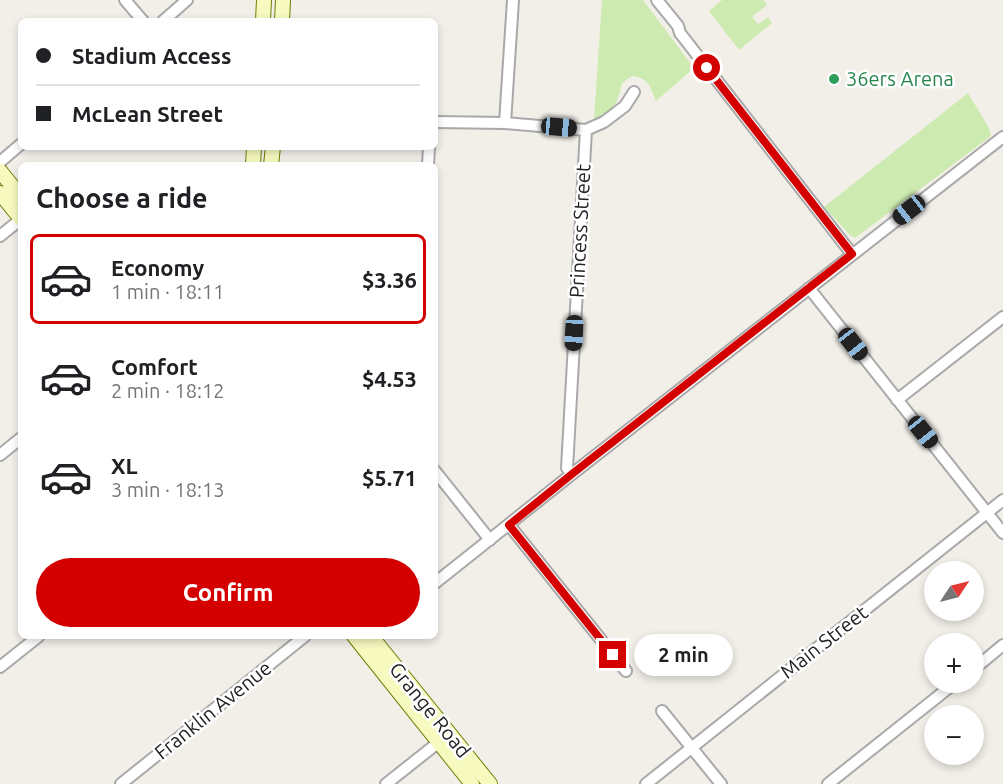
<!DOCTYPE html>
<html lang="en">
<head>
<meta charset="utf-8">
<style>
	body { margin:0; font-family:Ubuntu,sans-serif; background:#f6f6f6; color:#202124; height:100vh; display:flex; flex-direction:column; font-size:22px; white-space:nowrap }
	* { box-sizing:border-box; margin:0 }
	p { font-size:20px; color:#757577 }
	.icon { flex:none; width:33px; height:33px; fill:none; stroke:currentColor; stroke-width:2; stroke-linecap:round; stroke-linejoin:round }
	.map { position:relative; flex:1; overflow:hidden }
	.sheet { position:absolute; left:18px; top:162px; width:420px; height:477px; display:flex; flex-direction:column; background:#fff; border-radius:9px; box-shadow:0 3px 9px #0003 }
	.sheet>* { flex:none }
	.top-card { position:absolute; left:18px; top:18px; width:420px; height:132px; border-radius:9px; box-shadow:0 3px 9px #0003; display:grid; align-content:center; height:132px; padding:0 18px; background:#fff }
	.needle { width:39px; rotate:55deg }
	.fabs { position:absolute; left:924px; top:561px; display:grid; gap:12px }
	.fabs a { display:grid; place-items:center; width:60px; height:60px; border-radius:50%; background:#fff; box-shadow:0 3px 9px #0003; font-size:30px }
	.end { position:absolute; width:27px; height:27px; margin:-14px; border:8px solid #d40000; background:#fff; box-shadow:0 0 0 3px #fff }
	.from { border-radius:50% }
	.bubble { position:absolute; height:42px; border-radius:21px; background:#fff; box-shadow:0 3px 9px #0003; font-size:20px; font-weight:600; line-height:42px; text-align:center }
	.car { position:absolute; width:18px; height:36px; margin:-18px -9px; border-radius:8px; box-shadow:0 0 4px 2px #0007; background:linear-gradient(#222 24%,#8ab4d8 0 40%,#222 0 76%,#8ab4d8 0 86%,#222 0) }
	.top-card b { display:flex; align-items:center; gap:21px; height:57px; font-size:22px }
	.top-card b+b { border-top:2px solid #e0e0e0 }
	.top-card i { width:15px; height:15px; background:#202124 }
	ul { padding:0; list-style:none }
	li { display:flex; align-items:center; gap:18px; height:90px; margin:0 12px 9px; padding:0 6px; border:3px solid transparent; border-radius:9px }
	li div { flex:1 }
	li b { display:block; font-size:22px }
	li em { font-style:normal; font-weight:600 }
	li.on { border-color:#d40000 }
	li>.icon { width:54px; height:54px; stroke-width:1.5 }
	h2 { padding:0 18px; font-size:27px; line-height:72px }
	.button { display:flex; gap:12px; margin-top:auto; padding:12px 18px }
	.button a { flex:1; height:69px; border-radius:36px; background:#d40000; color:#fff; font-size:24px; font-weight:600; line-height:69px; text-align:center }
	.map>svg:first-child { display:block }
</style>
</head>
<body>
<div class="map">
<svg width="1003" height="784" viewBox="0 0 1003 784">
	<rect width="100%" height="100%" fill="#f2efe9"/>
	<path fill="#cdebb0" d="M602 0H643L694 68 656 101C650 86 649 78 632 76L622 83C617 105 615 109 594 119Z
		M722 0H763L767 5 752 17 758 24 768 17 772 23 739 50 709 11Z
		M968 93 989 128 991 136 855 238 850 235 824 207Z"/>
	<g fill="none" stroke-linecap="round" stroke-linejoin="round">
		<defs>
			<path id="minor" d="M125 0 143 21
				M657 0 678 26 680 33 852 254
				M163 21 187 0
				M435 122 505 123 586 130 604 122 625 106 634 92
				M505 123 513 0
				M0 162 21 144
				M428 165 429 147
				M0 236 21 219
				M809 288 1003 533
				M897 400 1003 317
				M0 455 21 438
				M435 471 490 540
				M572 474 567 468 586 130
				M509 525 626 671
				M435 583 572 474 1003 137
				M0 667 39 636
				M974 669 1003 645
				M662 711 721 784
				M121 784 305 636
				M386 784 439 742
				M646 784 1003 500
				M828 784 956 682"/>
			<path id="secondary" d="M263 21 264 0
				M282 21 283 0
				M253 165 254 147
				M271 165 273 147
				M0 171 21 197
				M0 193 21 219
				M354 636 472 784
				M371 636 490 784"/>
		</defs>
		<use href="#minor" stroke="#a9a9a9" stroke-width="14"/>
		<use href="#secondary" stroke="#707d05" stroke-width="16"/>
		<use href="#minor" stroke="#fff" stroke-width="10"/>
		<use href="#secondary" stroke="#f7fabf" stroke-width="14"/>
	</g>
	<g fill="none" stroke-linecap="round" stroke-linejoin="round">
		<path stroke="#d40000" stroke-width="8" d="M613 655 509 525 572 474 852 254 707 68"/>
	</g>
	<circle fill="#2e9e5b" stroke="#fff" stroke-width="2" cx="834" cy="79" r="6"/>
	<g text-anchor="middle" stroke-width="5" stroke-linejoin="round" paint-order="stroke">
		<g font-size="20" fill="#27864d" stroke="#fff" text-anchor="start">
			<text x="846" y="86">36ers Arena</text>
		</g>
		<g font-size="20" fill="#222" stroke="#fff">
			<text transform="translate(580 231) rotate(-87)" y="7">Princess Street</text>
			<text transform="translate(824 642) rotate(-38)" y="7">Main Street</text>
			<text transform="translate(213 710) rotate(-39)" y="7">Franklin Avenue</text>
			<text transform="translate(430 710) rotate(51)" y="7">Grange Road</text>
		</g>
	</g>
</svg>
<div class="fabs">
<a><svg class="needle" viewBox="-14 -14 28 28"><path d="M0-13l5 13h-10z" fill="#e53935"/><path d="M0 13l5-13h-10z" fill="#757577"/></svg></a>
<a>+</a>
<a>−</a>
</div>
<i class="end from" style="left:707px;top:68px"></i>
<i class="end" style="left:613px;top:655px"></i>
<div class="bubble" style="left:634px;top:634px;width:99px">2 min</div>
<i class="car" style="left:559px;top:127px;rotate:95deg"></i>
<i class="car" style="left:909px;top:210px;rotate:232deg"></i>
<i class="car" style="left:574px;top:333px;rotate:183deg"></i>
<i class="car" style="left:853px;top:344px;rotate:142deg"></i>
<i class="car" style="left:923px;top:432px;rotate:141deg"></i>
<div class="top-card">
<b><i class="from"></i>Stadium Access</b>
<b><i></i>McLean Street</b>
</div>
<section class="sheet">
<h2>Choose a ride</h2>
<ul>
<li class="on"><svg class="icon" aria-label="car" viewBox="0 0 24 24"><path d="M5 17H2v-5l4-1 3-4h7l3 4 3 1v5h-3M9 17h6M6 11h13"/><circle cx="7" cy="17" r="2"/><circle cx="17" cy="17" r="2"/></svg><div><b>Economy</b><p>1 min · 18:11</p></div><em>$3.36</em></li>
<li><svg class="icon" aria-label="car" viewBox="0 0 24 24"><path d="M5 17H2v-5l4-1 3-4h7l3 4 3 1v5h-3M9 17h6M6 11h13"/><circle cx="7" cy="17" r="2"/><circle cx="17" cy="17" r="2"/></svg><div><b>Comfort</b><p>2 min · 18:12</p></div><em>$4.53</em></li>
<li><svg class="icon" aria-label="car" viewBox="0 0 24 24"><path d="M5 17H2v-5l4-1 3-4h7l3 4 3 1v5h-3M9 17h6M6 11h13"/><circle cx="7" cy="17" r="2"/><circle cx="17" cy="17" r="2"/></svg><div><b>XL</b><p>3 min · 18:13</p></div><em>$5.71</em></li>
</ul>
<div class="button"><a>Confirm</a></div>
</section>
</div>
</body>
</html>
